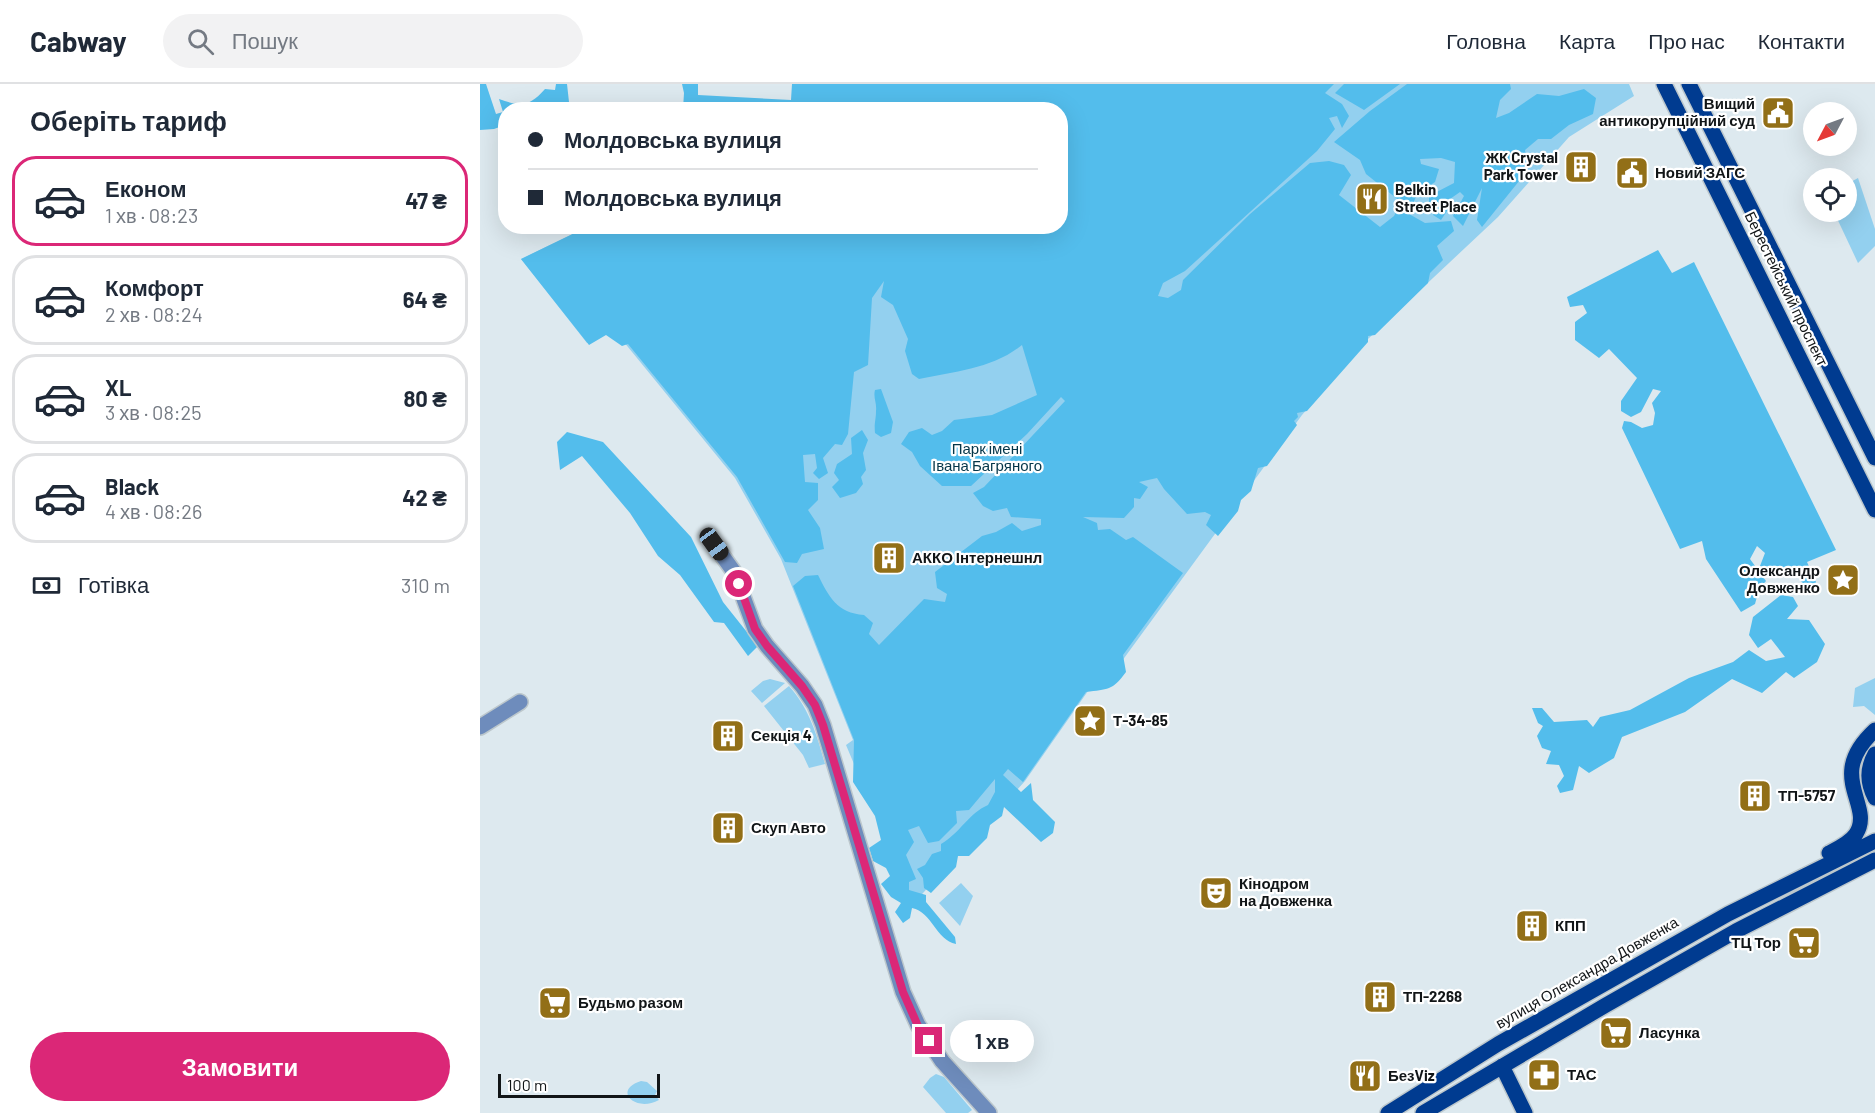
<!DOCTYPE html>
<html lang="uk">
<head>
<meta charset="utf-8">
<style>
	body { margin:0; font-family:Barlow,sans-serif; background:#f2f2f3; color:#1f2937; height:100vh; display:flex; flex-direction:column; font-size:22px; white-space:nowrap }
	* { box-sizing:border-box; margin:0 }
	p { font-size:20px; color:#747a83 }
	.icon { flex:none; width:33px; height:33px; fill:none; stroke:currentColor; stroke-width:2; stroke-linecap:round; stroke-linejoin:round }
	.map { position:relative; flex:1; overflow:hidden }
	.details { display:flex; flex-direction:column; background:#fff; width:480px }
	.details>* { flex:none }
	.banner { position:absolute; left:18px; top:18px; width:570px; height:132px; border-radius:24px; box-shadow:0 6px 24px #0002; display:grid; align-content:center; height:132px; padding:0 30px; background:#fff }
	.needle { width:39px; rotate:229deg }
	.controls { position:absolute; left:1323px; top:18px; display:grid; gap:12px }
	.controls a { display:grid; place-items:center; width:54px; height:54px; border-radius:50%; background:#fff; box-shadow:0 6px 24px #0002; font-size:30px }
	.scale { position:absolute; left:18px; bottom:15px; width:162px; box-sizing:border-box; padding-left:6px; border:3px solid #111517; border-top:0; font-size:16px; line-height:21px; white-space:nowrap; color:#111517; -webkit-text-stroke:4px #fff; paint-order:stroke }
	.end { position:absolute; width:27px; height:27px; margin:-14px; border:8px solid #db2777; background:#fff; box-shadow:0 0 0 3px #fff }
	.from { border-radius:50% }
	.bubble { position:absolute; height:42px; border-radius:21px; background:#fff; box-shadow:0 6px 24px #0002; font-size:20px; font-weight:700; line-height:42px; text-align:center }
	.car { position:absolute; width:18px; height:36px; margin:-18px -9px; border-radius:8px; box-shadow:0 0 4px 2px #0007; background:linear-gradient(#222 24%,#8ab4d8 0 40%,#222 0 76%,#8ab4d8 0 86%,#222 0) }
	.banner b { display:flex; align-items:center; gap:21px; height:57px; font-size:22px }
	.banner b+b { border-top:2px solid #e0e1e3 }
	.banner i { width:15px; height:15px; background:#1f2937 }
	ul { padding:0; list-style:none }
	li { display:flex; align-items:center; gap:18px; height:90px; margin:0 12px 9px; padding:0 18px; border:3px solid #e0e1e3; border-radius:24px }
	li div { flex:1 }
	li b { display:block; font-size:22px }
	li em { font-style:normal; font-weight:700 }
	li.current { border-color:#db2777 }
	li>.icon { width:54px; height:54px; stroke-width:1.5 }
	h2 { padding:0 30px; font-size:27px; line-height:72px }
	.pay { display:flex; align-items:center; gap:15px; height:66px; padding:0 30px; font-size:22px }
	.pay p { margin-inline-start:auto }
	.action { display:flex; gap:12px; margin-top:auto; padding:12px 30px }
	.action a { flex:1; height:69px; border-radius:36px; background:#db2777; color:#fff; font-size:24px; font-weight:700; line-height:69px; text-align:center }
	header { display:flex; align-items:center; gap:36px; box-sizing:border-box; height:84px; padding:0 30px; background:#fff; border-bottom:2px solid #e0e1e3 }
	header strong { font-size:28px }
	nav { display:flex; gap:33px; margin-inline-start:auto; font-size:21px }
	.search { width:420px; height:54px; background:#f2f2f3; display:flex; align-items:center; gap:15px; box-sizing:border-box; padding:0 21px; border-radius:33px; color:#747a83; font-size:22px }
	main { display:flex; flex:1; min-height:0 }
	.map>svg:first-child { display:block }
</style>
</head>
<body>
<header>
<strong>Cabway</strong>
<div class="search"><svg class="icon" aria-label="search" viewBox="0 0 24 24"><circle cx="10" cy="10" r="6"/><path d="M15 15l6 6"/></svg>Пошук</div>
<nav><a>Головна</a><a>Карта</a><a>Про нас</a><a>Контакти</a></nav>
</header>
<main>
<section class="details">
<h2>Оберіть тариф</h2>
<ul>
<li class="current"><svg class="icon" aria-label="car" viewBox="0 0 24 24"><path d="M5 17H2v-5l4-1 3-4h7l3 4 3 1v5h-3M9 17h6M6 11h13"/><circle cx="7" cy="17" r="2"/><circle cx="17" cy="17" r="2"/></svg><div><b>Економ</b><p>1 хв · 08:23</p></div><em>47 ₴</em></li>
<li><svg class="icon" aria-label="car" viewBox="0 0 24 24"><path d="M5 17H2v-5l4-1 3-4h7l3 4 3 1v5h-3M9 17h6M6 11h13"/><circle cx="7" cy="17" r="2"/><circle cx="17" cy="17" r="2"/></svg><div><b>Комфорт</b><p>2 хв · 08:24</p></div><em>64 ₴</em></li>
<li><svg class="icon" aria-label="car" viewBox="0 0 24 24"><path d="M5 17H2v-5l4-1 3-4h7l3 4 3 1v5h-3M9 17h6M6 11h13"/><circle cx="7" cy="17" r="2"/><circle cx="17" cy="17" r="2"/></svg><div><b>XL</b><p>3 хв · 08:25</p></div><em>80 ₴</em></li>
<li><svg class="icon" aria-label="car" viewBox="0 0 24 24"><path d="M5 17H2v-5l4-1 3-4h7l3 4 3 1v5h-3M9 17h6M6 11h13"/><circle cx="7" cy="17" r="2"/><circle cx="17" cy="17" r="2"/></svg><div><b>Black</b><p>4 хв · 08:26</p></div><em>42 ₴</em></li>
</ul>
<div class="pay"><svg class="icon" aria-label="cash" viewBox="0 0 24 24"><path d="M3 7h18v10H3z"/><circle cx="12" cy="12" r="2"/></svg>Готівка<p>310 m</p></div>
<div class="action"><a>Замовити</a></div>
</section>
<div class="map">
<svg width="1395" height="1029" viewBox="0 0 1395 1029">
	<rect width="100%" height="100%" fill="#dde9ef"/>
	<path fill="#93d0ef" d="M375 0H1149L1154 12 1089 53 1018 133 888 255 822 331 631 592 622 587 545 697 433 820 366 661 373 656 301 475 255 394 130 241 107 259 41 175 107 143 580 142V26Z
		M1378 94 1395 145V162L1378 179 1354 128H1366L1367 100Z
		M1395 594V631L1384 622 1373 623 1375 604Z
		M290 595 305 599 282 619 271 607 283 597Z
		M309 602C329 624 337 651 345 680L329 684 323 671 284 622Z
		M481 799 493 812 480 842 459 819Z
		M456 990 464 993 492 1026 488 1029H466L443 1003 450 994Z
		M161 997 167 998 177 1007 175 1011 179 1016C155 1029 132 1006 161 997Z"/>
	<path fill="#53bdec" d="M0 0H6L16 30 23 28 19 15C41 23 49 23 65 5L75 6 76 0H87L89 18 68 25 26 26 25 41 14 45 0 46Z
		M202 0H218V11L311 16 312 0H854L845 9 862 20 869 32 862 44 857 32 849 34 855 45 837 67 705 187 683 199 678 212 688 214 701 206 703 196 770 130 830 79 849 77 864 81 871 91 859 111 900 143 914 132 921 118 886 90 880 76 854 58 890 27 927 0H1030L1031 5 1020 16 1016 34 1029 29 1057 10 1079 12 1104 5 1116 14 1113 30 1089 41 1071 55H1058L1045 66 1048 86 1002 143 997 136 1002 104 983 142 973 132 984 112 980 108 970 115 969 124 961 136 953 131 956 126 949 119V112L974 99 975 78 961 74 940 75 941 80 959 85 955 98 937 110 929 130 945 139 971 137 974 147 957 162 963 176 950 189 948 199 895 251 888 252V258L827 327 817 329 818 333 814 337 817 341 787 382 778 384 771 407 761 416 758 427 738 452 726 441 731 431 725 428 707 430 684 405 677 394 659 398 668 403 660 415 654 414V423L644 434 603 433 617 439 618 446 630 445 646 456 653 453 703 489 643 571 646 588C632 607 628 605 606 608L543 698 528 685 523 691 541 708 551 699 553 716 575 738 573 749 561 758 524 723 522 732 510 741 507 754 489 772H478L476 783 451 809 444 804 443 794 437 785 445 781 452 770 461 767V760C479 750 489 729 508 721L515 708V695L489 726 476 727 477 739 459 757 448 759 439 742 428 746 434 758 426 771 436 795 429 798V806L446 811V818L475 853 476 860C456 856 452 828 432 824L430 834 423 839 415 828 421 819 411 813 401 800 410 792 406 784 393 777 389 764 401 756 395 732 373 698 374 656 313 502 325 492 338 491C349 513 357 529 384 531L393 539 389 550 399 561 444 515 465 518 467 510 457 504 455 488 502 452 516 448 532 439 542 447 561 441V435L531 433 527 424 513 427 503 422 493 409 504 403 585 317 581 313 547 350 491 402H462L440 382 432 368 421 360 429 348 442 344 452 351 462 347 474 336 512 331 557 311 542 261C514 284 475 288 439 295L432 290 425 267 428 255 413 221 401 213 404 197 392 214 388 281 374 288 368 350 362 361 355 360 343 374 348 389 339 395 333 389 337 384 335 370 323 371 325 398 338 399V416L328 426 340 444 344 465 322 470 317 479 305 478 257 393 148 260 142 262 126 251 109 261 41 175 107 143 580 142V26L143 25 144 19 203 25 204 9Z
		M864 0H920L884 26 855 9Z
		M1178 166 1192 189 1214 178 1356 466 1327 478 1336 498 1334 505 1327 507 1314 485 1295 491 1280 482 1285 469 1277 462 1270 475 1286 497 1279 505 1275 520 1261 528 1226 475 1222 457 1200 465 1142 344 1144 337 1151 338 1162 344 1173 341 1175 329 1172 319 1181 307 1173 305 1161 328 1151 333 1141 327V317L1157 294 1129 265 1119 274 1095 256V238L1107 229 1103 221 1090 223 1087 213Z
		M401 305 413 338 411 349 401 353 395 349C394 339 396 336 396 327 397 319 393 314 395 306Z
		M382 346 388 356 383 369 386 386 381 393 383 400 376 409 360 414 352 403 359 396 354 389 357 380 372 370 371 354Z
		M87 348 123 358 211 453 243 518 278 562 268 572 244 539 234 538 200 491 178 472 150 429 102 372 80 386 77 358Z
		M1301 511 1313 513 1318 522 1307 535 1329 536 1345 560 1337 578 1314 594 1306 588 1282 609 1252 595 1205 628 1142 653 1134 674 1109 689 1099 682 1093 706 1080 709 1077 702 1084 692 1079 681 1066 680 1071 667 1062 664 1057 652 1063 642 1058 639 1052 624H1062L1074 638 1107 636 1113 643 1120 633 1150 626 1209 594 1253 578 1269 566 1286 577 1305 573 1291 555 1278 564 1269 551 1273 533Z"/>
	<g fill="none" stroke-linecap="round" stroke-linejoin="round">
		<defs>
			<path id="minor" d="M234 460 254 488 275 545 287 562 322 602 335 621 343 641 423 908 438 941 462 977 509 1029
				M0 643 40 618"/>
			<path id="major" d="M1184 0 1395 426
				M1209 0 1395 374
				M1395 670C1387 684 1387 699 1395 714
				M1349 769C1359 764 1370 759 1376 750 1395 720 1344 693 1395 646
				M1022 982 1045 1029
				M908 1029 1018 960 1248 830 1395 757
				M943 1029 1126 921 1256 847 1395 776"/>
		</defs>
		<use href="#minor" stroke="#bcc7cc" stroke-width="18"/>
		<use href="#major" stroke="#bcc7cc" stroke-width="18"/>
		<use href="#minor" stroke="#6e8cbc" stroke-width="15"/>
		<use href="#major" stroke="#003b90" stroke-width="15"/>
	</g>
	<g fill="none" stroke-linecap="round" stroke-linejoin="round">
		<path stroke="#db2777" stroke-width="8" d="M259 500 275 545 287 562 322 602 335 621 343 641 423 908 438 942 449 957"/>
	</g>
	<defs>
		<symbol id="civic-square" viewBox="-11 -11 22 22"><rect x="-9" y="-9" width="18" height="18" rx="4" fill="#926f17" stroke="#fff"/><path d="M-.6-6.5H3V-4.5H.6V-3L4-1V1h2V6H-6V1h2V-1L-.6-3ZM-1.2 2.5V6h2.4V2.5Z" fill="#fff"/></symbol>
		<symbol id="building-square" viewBox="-11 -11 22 22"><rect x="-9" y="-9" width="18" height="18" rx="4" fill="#926f17" stroke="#fff"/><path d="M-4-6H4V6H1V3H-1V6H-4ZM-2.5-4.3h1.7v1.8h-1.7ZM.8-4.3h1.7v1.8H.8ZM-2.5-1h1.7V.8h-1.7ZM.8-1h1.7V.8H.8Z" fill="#fff"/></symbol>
		<symbol id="restaurant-square" viewBox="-11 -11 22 22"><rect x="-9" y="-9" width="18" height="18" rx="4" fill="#926f17" stroke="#fff"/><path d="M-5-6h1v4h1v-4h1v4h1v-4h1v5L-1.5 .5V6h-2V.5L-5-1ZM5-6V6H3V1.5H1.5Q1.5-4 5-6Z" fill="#fff"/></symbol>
		<symbol id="sight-square" viewBox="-11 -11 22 22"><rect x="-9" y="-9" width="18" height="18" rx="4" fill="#926f17" stroke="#fff"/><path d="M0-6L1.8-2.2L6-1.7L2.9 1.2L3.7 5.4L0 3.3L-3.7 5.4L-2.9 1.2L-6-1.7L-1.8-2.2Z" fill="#fff"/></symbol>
		<symbol id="theatre-square" viewBox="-11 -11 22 22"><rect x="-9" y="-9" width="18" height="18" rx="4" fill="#926f17" stroke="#fff"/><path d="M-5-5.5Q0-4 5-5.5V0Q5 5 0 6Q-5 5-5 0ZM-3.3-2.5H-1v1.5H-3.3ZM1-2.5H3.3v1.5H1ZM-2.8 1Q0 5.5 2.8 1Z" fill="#fff"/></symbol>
		<symbol id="supermarket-square" viewBox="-11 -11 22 22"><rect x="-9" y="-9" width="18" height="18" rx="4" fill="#926f17" stroke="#fff"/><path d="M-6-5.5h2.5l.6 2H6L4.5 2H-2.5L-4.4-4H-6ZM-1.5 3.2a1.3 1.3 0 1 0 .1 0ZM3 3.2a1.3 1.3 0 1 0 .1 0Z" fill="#fff"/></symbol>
		<symbol id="pharmacy-square" viewBox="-11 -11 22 22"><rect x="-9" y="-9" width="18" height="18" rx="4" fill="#926f17" stroke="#fff"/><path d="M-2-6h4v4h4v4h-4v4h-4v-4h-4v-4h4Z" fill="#fff"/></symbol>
	</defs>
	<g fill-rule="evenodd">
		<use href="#civic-square" x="1279" y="10" width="38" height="38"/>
		<use href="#building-square" x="1082" y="64" width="38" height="38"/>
		<use href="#civic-square" x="1133" y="70" width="38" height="38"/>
		<use href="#restaurant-square" x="873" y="96" width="38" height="38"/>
		<use href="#building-square" x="390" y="455" width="38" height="38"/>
		<use href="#sight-square" x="1344" y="477" width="38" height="38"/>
		<use href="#sight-square" x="591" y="618" width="38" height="38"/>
		<use href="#building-square" x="229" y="633" width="38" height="38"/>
		<use href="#building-square" x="1256" y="693" width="38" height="38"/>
		<use href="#building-square" x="229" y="725" width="38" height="38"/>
		<use href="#theatre-square" x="717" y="790" width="38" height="38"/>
		<use href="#building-square" x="1033" y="823" width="38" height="38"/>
		<use href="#supermarket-square" x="1305" y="840" width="38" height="38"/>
		<use href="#building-square" x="881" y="894" width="38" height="38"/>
		<use href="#supermarket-square" x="56" y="900" width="38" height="38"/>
		<use href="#supermarket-square" x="1117" y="930" width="38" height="38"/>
		<use href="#pharmacy-square" x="1045" y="972" width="38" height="38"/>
		<use href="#restaurant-square" x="866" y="973" width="38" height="38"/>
	</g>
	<g text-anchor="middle" stroke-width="4.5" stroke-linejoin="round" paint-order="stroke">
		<g font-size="15" font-weight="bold" fill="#111517" stroke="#fff" text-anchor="start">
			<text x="1275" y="25" text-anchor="end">Вищий<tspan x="1275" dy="17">антикорупційний суд</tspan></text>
			<text x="1078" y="79" text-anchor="end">ЖК Crystal<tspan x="1078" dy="17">Park Tower</tspan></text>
			<text x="1175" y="94">Новий ЗАГС</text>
			<text x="915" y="111">Belkin<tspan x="915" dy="17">Street Place</tspan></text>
			<text x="432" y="479">АККО Інтернешнл</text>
			<text x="1340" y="492" text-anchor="end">Олександр<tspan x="1340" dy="17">Довженко</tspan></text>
			<text x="633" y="642">Т-34-85</text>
			<text x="271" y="657">Секція 4</text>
			<text x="1298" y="717">ТП-5757</text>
			<text x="271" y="749">Скуп Авто</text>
			<text x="759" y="805">Кінодром<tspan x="759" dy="17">на Довженка</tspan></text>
			<text x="1075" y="847">КПП</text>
			<text x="1301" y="864" text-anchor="end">ТЦ Тор</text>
			<text x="923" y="918">ТП-2268</text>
			<text x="98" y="924">Будьмо разом</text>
			<text x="1159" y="954">Ласунка</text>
			<text x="1087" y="996">ТАС</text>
			<text x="908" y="997">БезViz</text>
		</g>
		<g font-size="15" fill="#111517" stroke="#fff">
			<text transform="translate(1306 205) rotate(64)" y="5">Берестейський проспект</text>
			<text transform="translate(1107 889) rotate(-30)" y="5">вулиця Олександра Довженка</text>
		</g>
		<g font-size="15" fill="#053649" stroke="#fff">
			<text x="507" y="370">Парк імені<tspan x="507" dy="17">Івана Багряного</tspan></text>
		</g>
	</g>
</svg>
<div class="controls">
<a><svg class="needle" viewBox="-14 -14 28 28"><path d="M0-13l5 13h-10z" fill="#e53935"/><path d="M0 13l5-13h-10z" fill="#747a83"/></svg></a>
<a><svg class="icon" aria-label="locate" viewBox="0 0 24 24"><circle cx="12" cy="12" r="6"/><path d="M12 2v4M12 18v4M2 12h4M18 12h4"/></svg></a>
</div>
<div class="scale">100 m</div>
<i class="end from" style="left:259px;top:500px"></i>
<i class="end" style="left:449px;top:957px"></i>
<div class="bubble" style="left:470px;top:936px;width:84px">1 хв</div>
<i class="car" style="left:234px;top:460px;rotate:144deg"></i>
<div class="banner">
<b><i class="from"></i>Молдовська вулиця</b>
<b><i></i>Молдовська вулиця</b>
</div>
</div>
</main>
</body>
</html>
